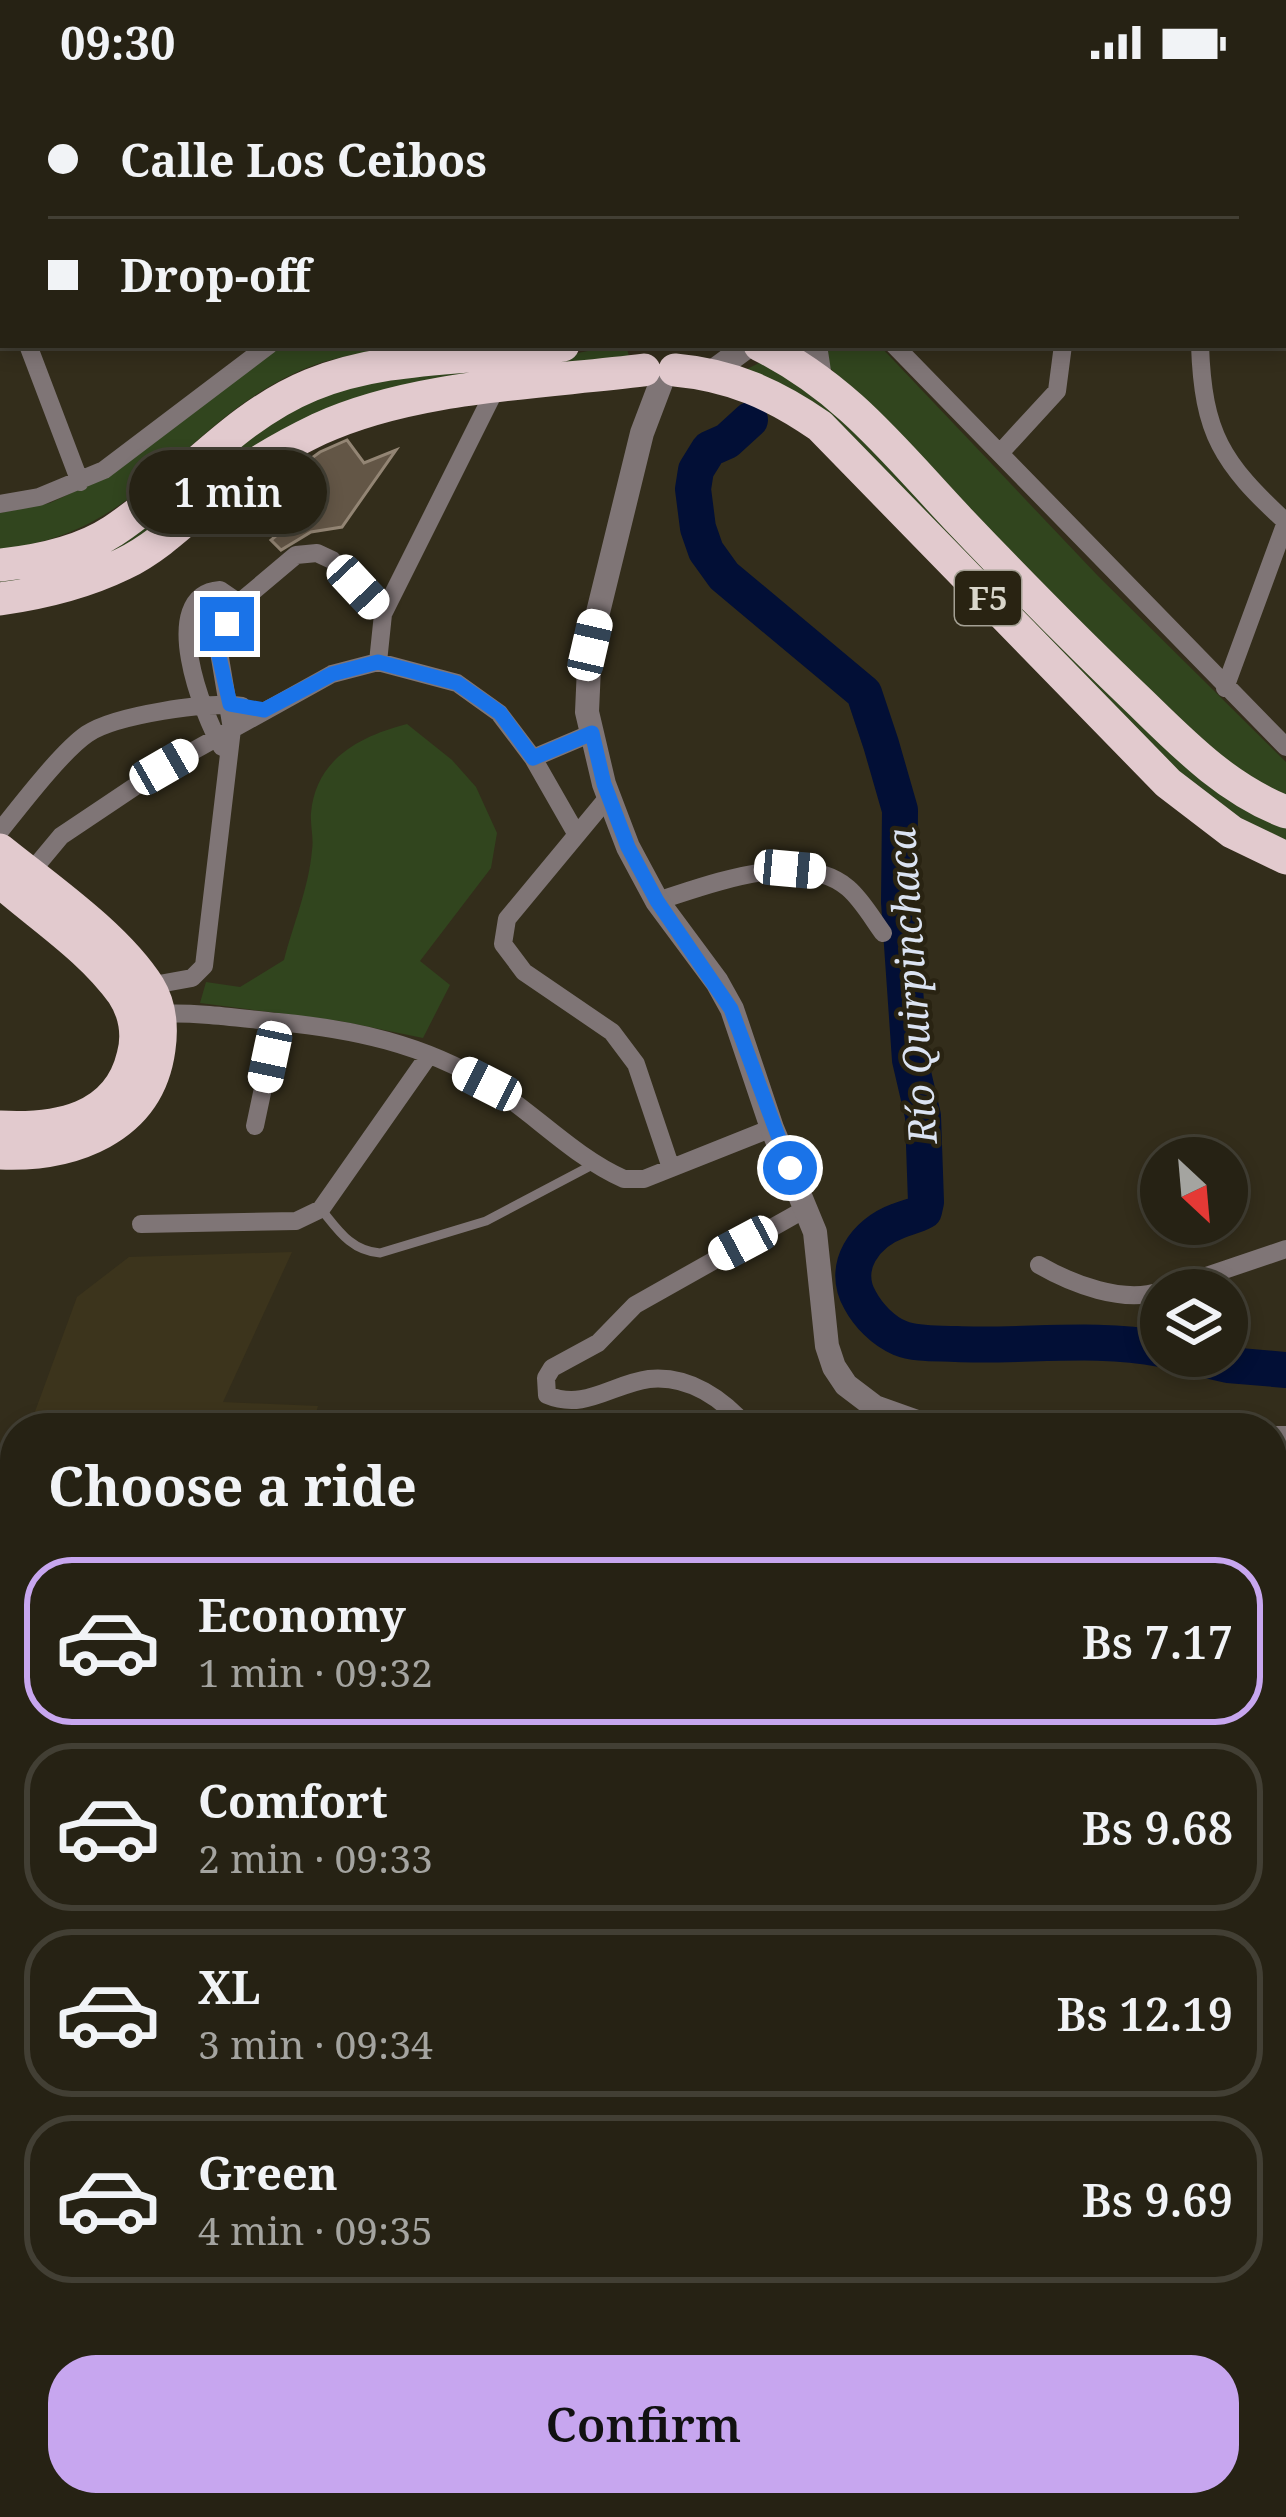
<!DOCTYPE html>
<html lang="en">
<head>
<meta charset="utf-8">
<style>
	body { margin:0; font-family:"Noto Serif",serif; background:#2e2a1d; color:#f1f3f6; height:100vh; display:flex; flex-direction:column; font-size:45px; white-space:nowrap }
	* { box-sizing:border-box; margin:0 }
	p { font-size:39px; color:#a4a4a0 }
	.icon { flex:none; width:66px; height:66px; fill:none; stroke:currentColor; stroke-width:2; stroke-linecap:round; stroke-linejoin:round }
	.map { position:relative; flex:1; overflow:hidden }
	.side { position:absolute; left:0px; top:1329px; width:1287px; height:1104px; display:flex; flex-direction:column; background:#262214; border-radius:48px 48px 0 0; box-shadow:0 6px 18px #0003,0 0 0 3px #423f34 }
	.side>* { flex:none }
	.top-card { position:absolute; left:0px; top:0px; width:1287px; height:264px; box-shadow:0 6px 18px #0003,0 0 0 3px #423f34; display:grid; align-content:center; height:264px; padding:0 48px; background:#262214 }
	.needle { width:78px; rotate:154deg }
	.tools { position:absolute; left:1140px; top:1053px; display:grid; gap:24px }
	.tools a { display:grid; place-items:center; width:108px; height:108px; border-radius:50%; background:#262214; box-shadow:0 6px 18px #0003,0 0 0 3px #423f34; font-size:60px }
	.end { position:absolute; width:54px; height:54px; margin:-27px; border:15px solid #1a73e8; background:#fff; box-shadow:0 0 0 6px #fff }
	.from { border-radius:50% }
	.bubble { position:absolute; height:84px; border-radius:42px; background:#262214; box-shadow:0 6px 18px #0003,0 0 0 3px #423f34; font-size:39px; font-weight:600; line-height:84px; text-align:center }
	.car { position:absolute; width:36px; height:72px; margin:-36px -18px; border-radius:15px; box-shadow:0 0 9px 3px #0007; background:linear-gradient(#fff 24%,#345 0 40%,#fff 0 76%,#345 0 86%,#fff 0) }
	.top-card b { display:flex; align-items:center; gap:42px; height:114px; font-size:45px }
	.top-card b+b { border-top:3px solid #423f34 }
	.top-card i { width:30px; height:30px; background:#f1f3f6 }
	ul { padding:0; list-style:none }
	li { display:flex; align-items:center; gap:36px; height:168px; margin:0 24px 18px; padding:0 24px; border:6px solid #423f34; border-radius:48px }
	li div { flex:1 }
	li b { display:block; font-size:45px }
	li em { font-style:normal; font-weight:600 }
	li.selected { border-color:#c7a6ef }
	li>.icon { width:108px; height:108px; stroke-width:1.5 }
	h2 { padding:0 48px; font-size:54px; line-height:144px }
	.button { display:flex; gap:24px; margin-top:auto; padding:24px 48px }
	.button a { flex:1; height:138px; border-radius:48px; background:#c7a6ef; color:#111; font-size:48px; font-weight:600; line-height:138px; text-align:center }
	.status { display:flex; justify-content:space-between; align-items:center; height:84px; padding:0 60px; background:#262214; direction:ltr }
	.status svg { height:33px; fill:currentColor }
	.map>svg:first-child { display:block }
</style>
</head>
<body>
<div class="status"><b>09:30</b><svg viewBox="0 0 49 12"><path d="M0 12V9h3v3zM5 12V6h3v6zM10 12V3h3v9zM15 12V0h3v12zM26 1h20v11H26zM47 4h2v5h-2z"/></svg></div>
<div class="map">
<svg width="1286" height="2433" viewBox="0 0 1286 2433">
	<rect width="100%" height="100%" fill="#332d1b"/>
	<path fill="#3c341c" d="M292 1168 223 1318 318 1322 312 1344H29L77 1213 129 1173Z
		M15 1382V1794L0 1721 3 1479 0 1423Z
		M1143 2418 1157 2433H975L962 2419Z"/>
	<path fill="#31451e" d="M283 261H448C396 266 343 266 295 289 179 343 141 451 0 465V429L50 419 84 403Z
		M618 261H626L631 280 388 308 136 464 0 505V494L56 484 279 330 372 294 533 278Z
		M828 261H879L1098 492 1286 678V716L1250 698 1142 603 829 283Z
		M761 278 816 308 1286 741V764L1206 718 745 286Z
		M407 640 452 676 476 703 497 749 491 784 420 877 450 901 423 954 340 937 200 919 206 898 240 903 284 876C293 841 309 803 312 766 314 754 310 741 311 729 316 674 361 652 407 640Z
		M1031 2418H1097L1101 2422 1089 2433H1015Z"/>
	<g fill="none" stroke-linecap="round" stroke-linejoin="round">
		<path stroke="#424b63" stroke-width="6" d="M1272 2189 1286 2184"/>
		<path stroke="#020f36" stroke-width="36" d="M750 336 727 357 709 365 696 386 693 405 698 444 706 467 724 492 864 609 881 660 900 726 899 818 910 976 923 1032 926 1118 924 1127C915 1132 908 1133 898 1137 865 1149 841 1183 860 1216 868 1231 883 1247 900 1254 917 1261 938 1259 956 1260 1022 1263 1097 1252 1161 1265
			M1188 1272 1228 1281 1286 1286"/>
	</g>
	<path fill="#635646" stroke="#938574" stroke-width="3" d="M347 356 364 379 396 366 342 443 311 448 281 466 271 456 303 429 280 397 320 368Z"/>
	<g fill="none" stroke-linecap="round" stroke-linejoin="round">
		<path stroke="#7f7576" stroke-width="9" d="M321 1125C338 1146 351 1167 380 1169L486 1137 596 1079"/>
		<path stroke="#7f7576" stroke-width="18" d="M209 0 211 3
			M770 0 771 3
			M866 0 868 3
			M1072 0 1076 3
			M1259 3 1261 0
			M0 150 3 149
			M0 180 3 190
			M0 221H3
			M28 261 80 398
			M894 261 1286 663
			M1200 261C1203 350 1222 379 1286 438L1225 604
			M1000 369 1057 307 1063 261
			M0 420 39 413 104 386 269 261
			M378 578 383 530 496 304
			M222 663C203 632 156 511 220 506L239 519
			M533 674 592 649
			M609 712 507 835 503 860 524 888 612 948 636 980 671 1084
			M0 747C20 722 62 667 87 650 115 631 209 617 242 622
			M26 794 61 752 164 683 332 590 378 578 457 599 499 629 533 674 577 751
			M657 817C709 801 801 764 848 804 862 816 872 834 883 849
			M148 902 192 894 204 882 232 645 219 568 227 540 239 519 296 471 317 469 332 476 383 530
			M159 930C200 928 237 934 278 938 353 945 423 960 488 1000 534 1029 574 1073 624 1095H644L772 1044
			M255 1042 277 938
			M141 1140 296 1137 321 1125 429 971
			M1039 1181C1072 1200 1123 1220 1161 1207
			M1165 1206 1286 1165
			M748 1344C723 1315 689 1291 649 1295 612 1300 585 1327 547 1311L546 1294 552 1284 598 1259 635 1221 807 1124
			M1272 1351H1286
			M1272 1375 1286 1392
			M0 1811 15 1882
			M0 2056 15 2052
			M0 2233 15 2229
			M1272 2352 1286 2368
			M0 2401 15 2397
			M89 2418V2433
			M363 2418 386 2433
			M913 2418 947 2427 953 2433
			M241 2433 246 2418
			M573 2433 582 2418
			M807 2433 822 2418"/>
		<path stroke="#7f7576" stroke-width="24" d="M749 0 751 3
			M815 261 820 294
			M711 289 749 261
			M664 291 642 349 590 561 587 628 604 700 628 763 657 817 717 898 732 925 772 1044 815 1148 827 1262 834 1283 846 1301 875 1323 934 1344
			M1272 1585 1286 1594"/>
		<path stroke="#e2cace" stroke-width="33" d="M760 261C846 304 894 367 959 436 1018 498 1078 559 1140 618 1185 662 1227 705 1286 728
			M675 286C731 291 774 310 820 342L1168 699 1232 748 1286 774
			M0 481C38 477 81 468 113 447 182 401 233 333 311 301 391 268 480 277 563 261
			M0 515C43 509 84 499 123 480 167 459 200 419 240 391 264 373 292 358 319 345 415 301 540 299 644 286
			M0 766C47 804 117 852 149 903 160 921 162 944 159 965 148 1046 71 1072 0 1069
			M0 797C41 833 91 865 123 910 135 928 139 951 133 972 118 1036 56 1046 0 1043"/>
	</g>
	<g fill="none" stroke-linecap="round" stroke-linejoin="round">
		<path stroke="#1a73e8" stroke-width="15" d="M227 540 218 568 230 620 264 626 332 590 378 578 457 599 500 629 533 674 592 649 604 700 628 763 657 817 731 925 790 1084"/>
	</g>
	<g text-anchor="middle" stroke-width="9" stroke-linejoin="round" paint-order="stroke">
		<rect fill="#292312" stroke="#a4a094" stroke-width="3" x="955" y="487" width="66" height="54" rx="9"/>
		<g font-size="33" font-weight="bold" fill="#d9d6cb">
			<text x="988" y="526">F5</text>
		</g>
		<g font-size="39" font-style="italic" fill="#dbe3f2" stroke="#292312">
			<text transform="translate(912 902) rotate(-94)" y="14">Río Quirpinchaca</text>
		</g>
	</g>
</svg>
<div class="tools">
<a><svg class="needle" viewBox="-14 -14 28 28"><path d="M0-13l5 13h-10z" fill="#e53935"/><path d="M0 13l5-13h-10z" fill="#a4a4a0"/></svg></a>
<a><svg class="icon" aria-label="layers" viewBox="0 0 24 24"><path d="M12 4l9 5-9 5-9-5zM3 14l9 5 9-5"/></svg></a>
</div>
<i class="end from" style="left:790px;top:1084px"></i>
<i class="end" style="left:227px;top:540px"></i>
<div class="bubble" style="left:129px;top:366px;width:198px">1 min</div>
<i class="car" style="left:358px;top:503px;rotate:137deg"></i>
<i class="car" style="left:590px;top:561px;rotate:13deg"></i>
<i class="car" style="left:164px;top:683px;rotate:60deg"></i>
<i class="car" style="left:790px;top:785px;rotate:95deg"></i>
<i class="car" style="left:270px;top:973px;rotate:192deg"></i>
<i class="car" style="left:487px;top:1000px;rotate:297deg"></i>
<i class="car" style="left:743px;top:1159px;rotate:242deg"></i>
<div class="top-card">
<b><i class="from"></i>Calle Los Ceibos</b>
<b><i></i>Drop-off</b>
</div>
<section class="side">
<h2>Choose a ride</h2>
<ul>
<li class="selected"><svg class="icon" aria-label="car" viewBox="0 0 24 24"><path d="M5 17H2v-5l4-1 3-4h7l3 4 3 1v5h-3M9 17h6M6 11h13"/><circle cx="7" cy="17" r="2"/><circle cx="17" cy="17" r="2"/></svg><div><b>Economy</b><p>1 min · 09:32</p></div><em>Bs 7.17</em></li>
<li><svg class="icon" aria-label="car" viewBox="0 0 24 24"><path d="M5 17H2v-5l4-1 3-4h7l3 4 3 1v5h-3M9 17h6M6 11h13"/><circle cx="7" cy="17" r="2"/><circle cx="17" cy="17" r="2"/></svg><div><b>Comfort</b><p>2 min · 09:33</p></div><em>Bs 9.68</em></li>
<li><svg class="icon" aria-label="car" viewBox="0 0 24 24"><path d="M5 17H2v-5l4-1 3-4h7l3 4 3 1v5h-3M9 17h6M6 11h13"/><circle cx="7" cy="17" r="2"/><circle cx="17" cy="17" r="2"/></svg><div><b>XL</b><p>3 min · 09:34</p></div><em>Bs 12.19</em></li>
<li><svg class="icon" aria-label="car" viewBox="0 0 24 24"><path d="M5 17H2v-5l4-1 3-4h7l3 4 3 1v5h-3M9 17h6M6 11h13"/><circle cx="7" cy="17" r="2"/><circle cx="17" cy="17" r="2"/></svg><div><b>Green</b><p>4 min · 09:35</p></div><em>Bs 9.69</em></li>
</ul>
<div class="button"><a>Confirm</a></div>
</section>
</div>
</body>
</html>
